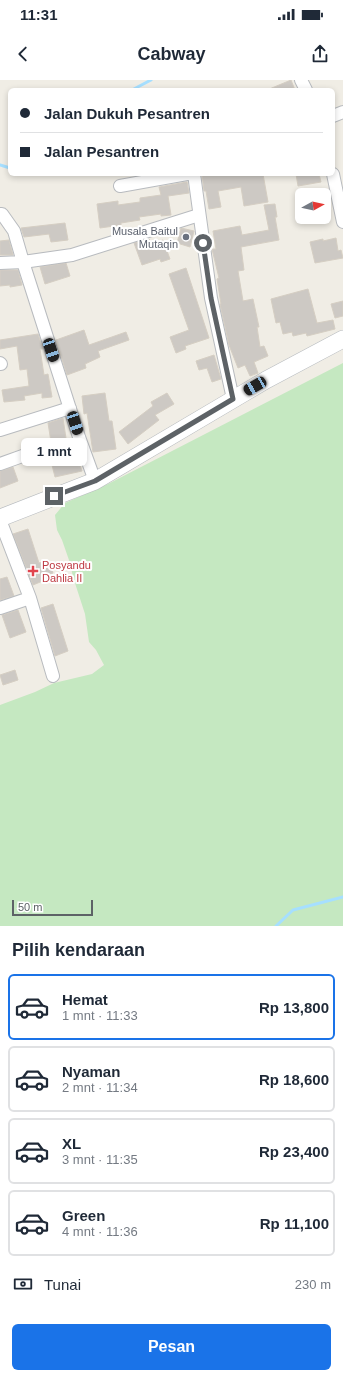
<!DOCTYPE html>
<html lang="id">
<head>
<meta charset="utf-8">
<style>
	body { margin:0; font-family:Arial,sans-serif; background:#f6f6f7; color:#1f2937; height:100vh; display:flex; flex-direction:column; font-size:15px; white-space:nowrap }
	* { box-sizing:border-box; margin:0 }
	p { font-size:13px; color:#747a83 }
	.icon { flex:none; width:22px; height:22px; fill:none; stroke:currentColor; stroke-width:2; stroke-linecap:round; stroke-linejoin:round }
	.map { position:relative; height:846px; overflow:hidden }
	.panel { display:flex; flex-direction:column; background:#fff; flex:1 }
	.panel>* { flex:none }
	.guide { position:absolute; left:8px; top:8px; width:327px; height:88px; border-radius:6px; box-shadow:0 2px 6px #0003; display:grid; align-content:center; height:88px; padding:0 12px; background:#fff }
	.needle { width:26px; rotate:82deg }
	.fabs { position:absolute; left:295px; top:108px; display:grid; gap:8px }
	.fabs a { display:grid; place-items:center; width:36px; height:36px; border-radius:6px; background:#fff; box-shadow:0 2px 6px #0003; font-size:20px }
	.scale { position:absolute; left:12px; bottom:10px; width:81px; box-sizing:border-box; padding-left:4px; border:2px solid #5d6266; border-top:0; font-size:11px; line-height:14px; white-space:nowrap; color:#5d6266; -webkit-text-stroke:3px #fff; paint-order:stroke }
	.end { position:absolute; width:18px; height:18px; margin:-9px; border:5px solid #5d6266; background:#fff; box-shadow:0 0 0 2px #fff }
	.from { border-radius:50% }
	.bubble { position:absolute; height:28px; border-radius:6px; background:#fff; box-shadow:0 2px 6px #0003; font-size:13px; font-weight:600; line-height:28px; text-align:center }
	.car { position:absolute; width:12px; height:24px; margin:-12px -6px; border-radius:5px; box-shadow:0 0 3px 1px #0007; background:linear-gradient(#222 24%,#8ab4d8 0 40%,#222 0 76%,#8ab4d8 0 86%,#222 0) }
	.guide b { display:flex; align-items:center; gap:14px; height:38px; font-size:15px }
	.guide b+b { border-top:1px solid #e0e1e3 }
	.guide i { width:10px; height:10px; background:#1f2937 }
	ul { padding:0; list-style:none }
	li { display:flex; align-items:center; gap:12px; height:66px; margin:0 8px 6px; padding:0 4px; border:2px solid #e0e1e3; border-radius:6px }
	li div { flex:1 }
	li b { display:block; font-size:15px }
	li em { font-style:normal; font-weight:600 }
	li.on { border-color:#1a73e8 }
	li>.icon { width:36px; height:36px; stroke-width:1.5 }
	h2 { padding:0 12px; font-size:18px; line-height:48px }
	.pay { display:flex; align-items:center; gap:10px; height:44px; padding:0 12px; font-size:15px }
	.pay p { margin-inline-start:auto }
	.primary-button { display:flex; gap:8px; margin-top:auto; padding:8px 12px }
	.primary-button a { flex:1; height:46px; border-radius:6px; background:#1a73e8; color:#fff; font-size:16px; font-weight:600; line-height:46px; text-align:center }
	.status { display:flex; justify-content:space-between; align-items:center; height:28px; padding:0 20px; background:#fff; direction:ltr }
	.status svg { height:11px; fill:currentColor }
	header { display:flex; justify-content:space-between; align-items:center; height:52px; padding:0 12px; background:#fff; font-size:18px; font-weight:600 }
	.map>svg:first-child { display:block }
</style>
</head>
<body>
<div class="status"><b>11:31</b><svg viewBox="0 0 49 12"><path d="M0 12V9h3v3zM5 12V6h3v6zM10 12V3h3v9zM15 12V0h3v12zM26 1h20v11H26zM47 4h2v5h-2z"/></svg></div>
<header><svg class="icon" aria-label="back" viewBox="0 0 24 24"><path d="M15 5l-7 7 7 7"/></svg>Cabway<svg class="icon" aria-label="share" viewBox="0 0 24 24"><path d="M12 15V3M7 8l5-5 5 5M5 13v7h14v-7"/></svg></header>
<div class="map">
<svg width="343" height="846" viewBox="0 0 343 846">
	<rect width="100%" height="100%" fill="#f0ede5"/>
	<path fill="#c5e8c1" d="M343 283V846H0V625L35 612 54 603 92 594 104 585 96 570 89 562 85 534 73 497 70 483 62 460 57 450 55 435 65 423 108 404Z"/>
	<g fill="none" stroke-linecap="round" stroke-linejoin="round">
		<path stroke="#a6dfff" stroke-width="3" d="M132 10 151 0
			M0 85 10 88
			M276 846 293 830 343 817"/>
	</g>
	<path fill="#cdc9c4" stroke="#d5cec3" d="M291 0 295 10H267Z
		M202 94H263L268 122 244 126 241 107 218 111 221 127 209 129 206 111H204Z
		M296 94H319L321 102 298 106Z
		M187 102 189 113 168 116 171 135 161 136V134L139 137 140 140 121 143V145L100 148 97 124 118 121V125L140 122V118L161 115 159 107Z
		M275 124 277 137H275L279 160 241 167 244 190 238 191 243 221 253 219 259 247H257L260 267 264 266 268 276 254 282 258 293 250 296 245 285 238 288 229 265 220 224H221L217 199 219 198 212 169H216L213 151 240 146 242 155 269 150 264 125Z
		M65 143 68 160 51 162 49 154 24 157 21 148Z
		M181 148 194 151 190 167 177 163Z
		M336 158 338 171 341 170 343 178 315 183 310 162 323 159V161Z
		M149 159 151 164 163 160 170 179 161 182 160 179 142 185 134 163Z
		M9 160 13 175H0V161Z
		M66 183 70 196 45 204 40 187Z
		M186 188 209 258 185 266 186 269 176 273 170 257 189 250 169 194Z
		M0 190H18L22 205 10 207V205L0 206Z
		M308 209 317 243 333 240 335 249 307 256 306 253 293 256 292 252 283 254 280 242 276 243 271 219Z
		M343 221V236L335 238 331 224Z
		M84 250 89 265 126 252 129 260 98 271 100 277 85 284 86 288 67 295 56 260Z
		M38 254 43 269H40L44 295 48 294 52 317 42 318V313L24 316 25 320 4 322 2 310 29 306 27 289 20 290 17 266 0 269V260Z
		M214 275 221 299 212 302 207 288 199 290 196 281Z
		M105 313 109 341H112L116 369 93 372 87 333 84 334 82 316Z
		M167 313 174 324 155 335 159 340 128 364 119 352 153 326 151 322Z
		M63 338 67 365 73 363 82 391 55 397 48 369 52 368 48 343Z
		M13 387 18 401 0 408V391Z
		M28 449 39 483 49 480 53 493 44 496 45 500 33 505 13 454Z
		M7 497 14 516 0 520V499Z
		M53 524 68 571 55 576 41 528Z
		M18 530 26 552 10 558 2 535Z
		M15 590 18 600 3 605 0 595Z"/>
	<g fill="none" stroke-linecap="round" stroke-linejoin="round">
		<defs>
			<path id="minor" d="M301 0 306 10
				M333 36 343 32
				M194 94 211 218 233 319
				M333 94 343 142
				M120 106 187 94
				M0 134H2L14 151 23 182 79 357 95 401
				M0 183 23 182 72 175 199 135
				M0 283 1 284
				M0 350 70 328
				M0 384 28 374
				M0 440 30 518 53 596
				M0 528 30 518"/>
			<path id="secondary" d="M0 438 95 401 266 300 343 259"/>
		</defs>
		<use href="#minor" stroke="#b8bbbf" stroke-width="14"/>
		<use href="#secondary" stroke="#b7bbbf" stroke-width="18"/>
		<use href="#minor" stroke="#fff" stroke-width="12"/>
		<use href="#secondary" stroke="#fff" stroke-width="17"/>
	</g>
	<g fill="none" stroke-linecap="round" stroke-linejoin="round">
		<path stroke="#5d6266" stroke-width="5" d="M54 416 95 401 233 319 211 218 203 163"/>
	</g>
	<circle fill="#6b7280" stroke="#fff" stroke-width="1.5" cx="186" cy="157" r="4"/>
	<path fill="#e0444e" stroke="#fff" stroke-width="1.5" d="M31 485h4v4h4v4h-4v4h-4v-4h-4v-4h4z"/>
	<g text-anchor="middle" stroke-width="4" stroke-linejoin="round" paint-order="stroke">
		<g font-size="11" fill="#5b616d" stroke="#fff" text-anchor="end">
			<text x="178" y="155">Musala Baitul<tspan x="178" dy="13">Mutaqin</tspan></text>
		</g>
		<g font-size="11" fill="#be3a42" stroke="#fff" text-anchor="start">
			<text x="42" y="489">Posyandu<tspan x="42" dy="13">Dahlia II</tspan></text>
		</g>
	</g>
</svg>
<div class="fabs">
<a><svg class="needle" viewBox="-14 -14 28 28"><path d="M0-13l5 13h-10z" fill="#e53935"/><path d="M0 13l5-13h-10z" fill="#747a83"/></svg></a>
</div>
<div class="scale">50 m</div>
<i class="end from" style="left:203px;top:163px"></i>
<i class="end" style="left:54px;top:416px"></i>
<div class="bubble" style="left:21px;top:358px;width:66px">1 mnt</div>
<i class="car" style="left:51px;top:270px;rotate:162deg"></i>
<i class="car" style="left:255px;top:306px;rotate:240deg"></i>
<i class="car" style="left:75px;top:343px;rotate:162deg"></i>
<div class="guide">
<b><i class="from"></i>Jalan Dukuh Pesantren</b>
<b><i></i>Jalan Pesantren</b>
</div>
</div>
<section class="panel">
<h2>Pilih kendaraan</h2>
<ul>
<li class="on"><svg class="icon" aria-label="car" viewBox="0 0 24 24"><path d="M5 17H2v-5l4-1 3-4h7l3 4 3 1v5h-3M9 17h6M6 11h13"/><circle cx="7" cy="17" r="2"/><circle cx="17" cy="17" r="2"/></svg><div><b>Hemat</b><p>1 mnt · 11:33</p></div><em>Rp 13,800</em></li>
<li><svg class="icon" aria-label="car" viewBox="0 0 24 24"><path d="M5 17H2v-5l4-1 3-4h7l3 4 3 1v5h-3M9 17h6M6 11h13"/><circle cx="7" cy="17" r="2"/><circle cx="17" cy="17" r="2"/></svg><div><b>Nyaman</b><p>2 mnt · 11:34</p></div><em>Rp 18,600</em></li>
<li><svg class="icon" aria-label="car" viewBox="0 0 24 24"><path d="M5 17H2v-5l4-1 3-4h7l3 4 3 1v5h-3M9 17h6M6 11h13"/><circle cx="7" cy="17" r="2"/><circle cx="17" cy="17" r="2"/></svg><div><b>XL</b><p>3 mnt · 11:35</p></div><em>Rp 23,400</em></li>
<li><svg class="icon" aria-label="car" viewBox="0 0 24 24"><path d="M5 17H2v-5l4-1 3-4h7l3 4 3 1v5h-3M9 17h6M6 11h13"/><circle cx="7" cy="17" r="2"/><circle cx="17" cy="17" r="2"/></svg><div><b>Green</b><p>4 mnt · 11:36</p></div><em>Rp 11,100</em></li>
</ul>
<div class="pay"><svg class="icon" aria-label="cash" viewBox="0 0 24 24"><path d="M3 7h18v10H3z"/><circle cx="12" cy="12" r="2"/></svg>Tunai<p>230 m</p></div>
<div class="primary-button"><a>Pesan</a></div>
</section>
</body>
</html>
